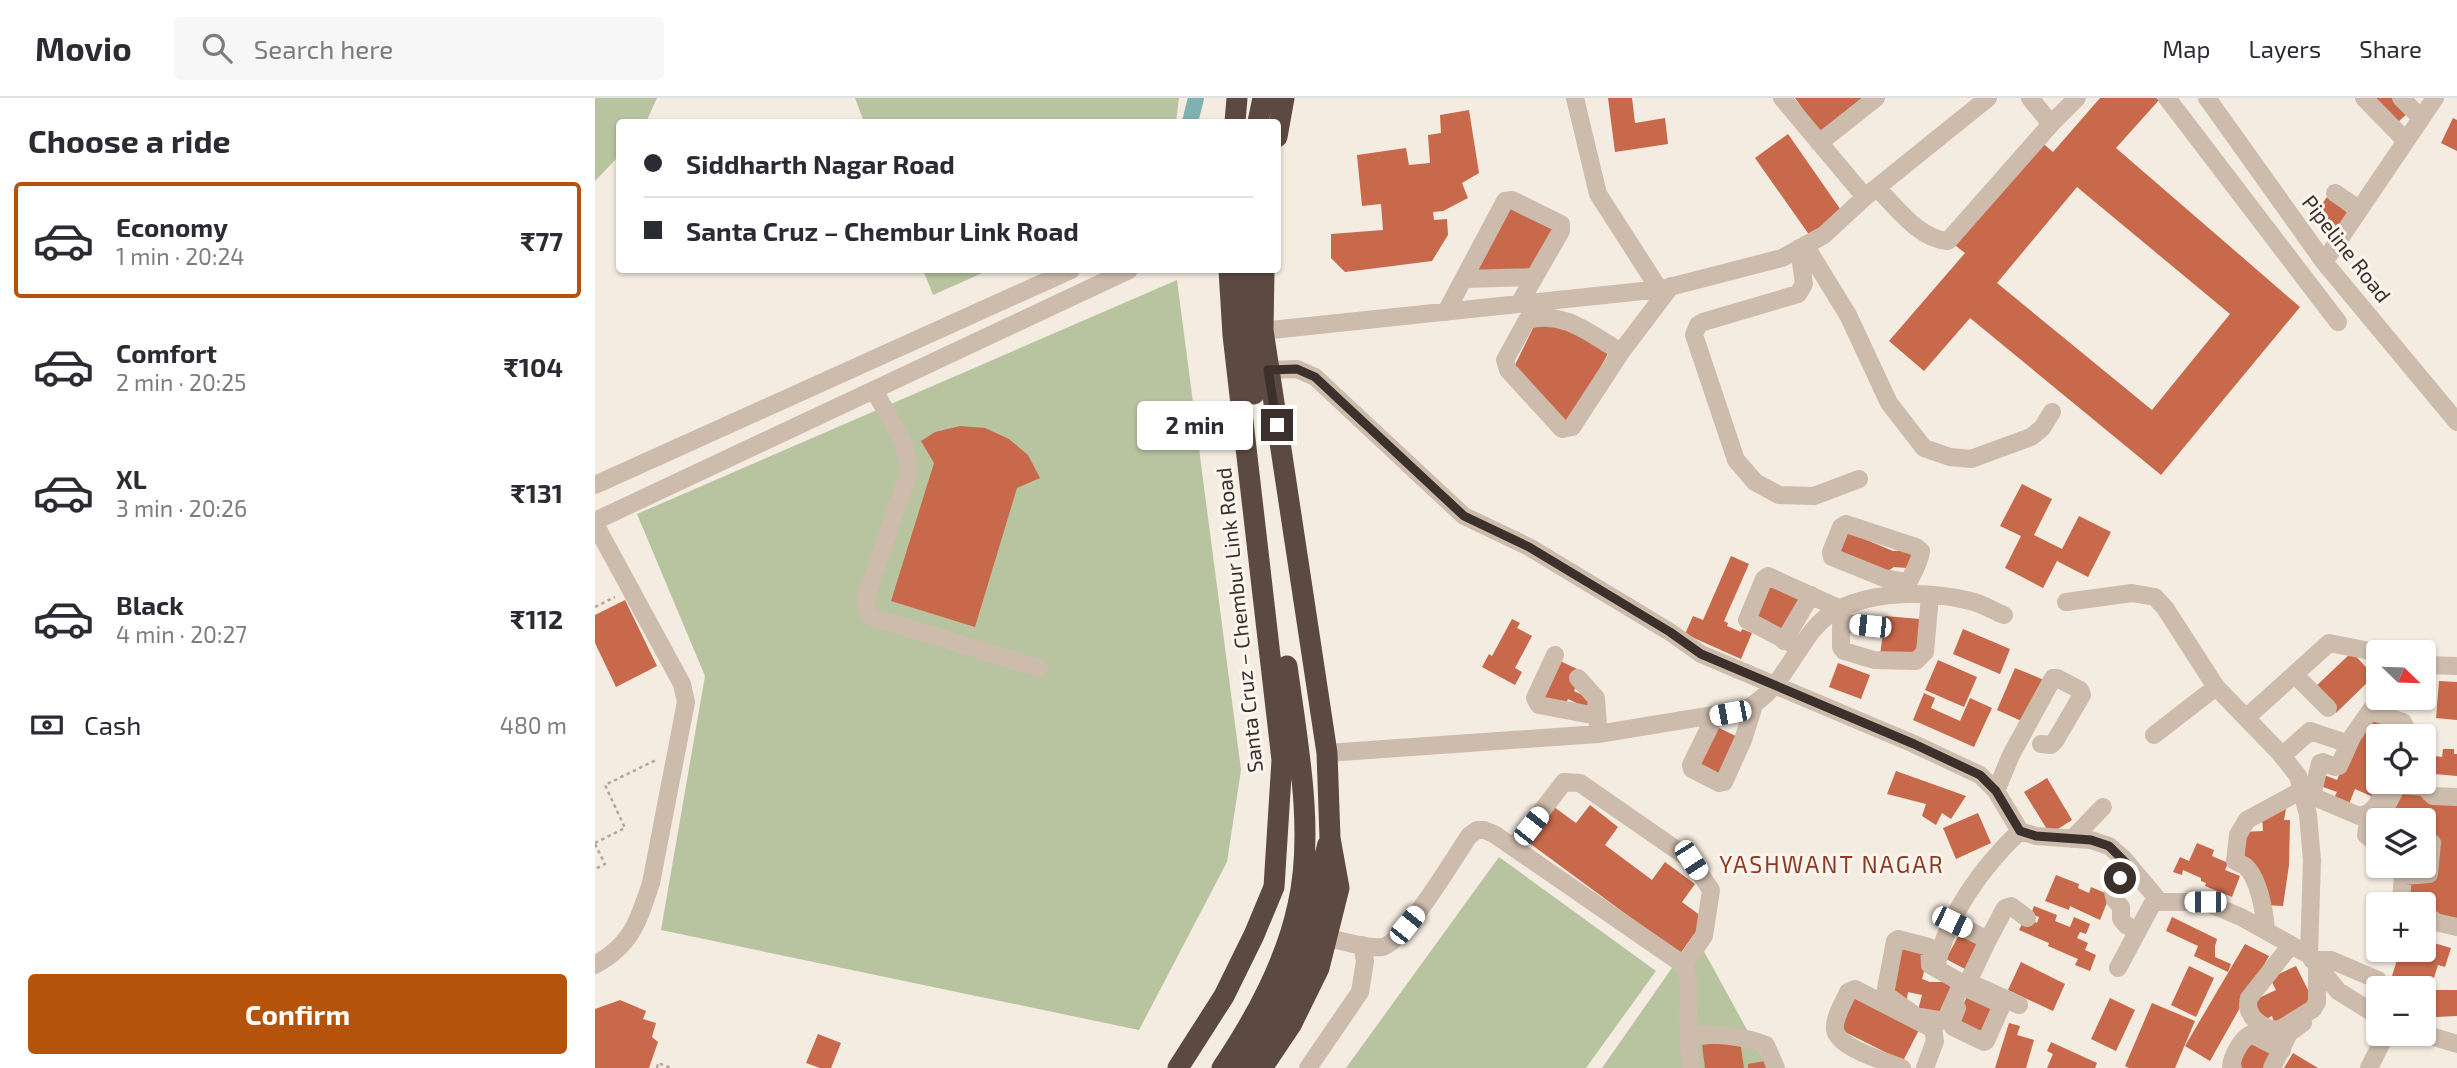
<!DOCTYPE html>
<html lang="en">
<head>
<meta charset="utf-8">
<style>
	body { margin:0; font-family:"Exo 2",sans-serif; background:#f7f7f7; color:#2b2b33; height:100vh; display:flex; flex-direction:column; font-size:26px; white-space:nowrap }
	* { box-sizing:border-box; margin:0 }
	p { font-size:23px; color:#7c7c81 }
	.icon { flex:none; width:38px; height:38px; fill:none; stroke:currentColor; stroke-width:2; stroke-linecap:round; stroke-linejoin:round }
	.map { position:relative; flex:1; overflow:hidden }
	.drawer { display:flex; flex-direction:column; background:#fff; width:595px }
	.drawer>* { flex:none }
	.banner { position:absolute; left:21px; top:21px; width:665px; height:154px; border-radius:7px; box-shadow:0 2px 5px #0004; display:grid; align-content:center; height:154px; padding:0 28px; background:#fff }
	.needle { width:46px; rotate:113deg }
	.tools { position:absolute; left:1771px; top:542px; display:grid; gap:14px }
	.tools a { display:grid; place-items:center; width:70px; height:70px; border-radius:7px; background:#fff; box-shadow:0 2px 5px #0004; font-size:35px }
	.end { position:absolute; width:32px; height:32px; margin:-16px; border:9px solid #3b302b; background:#fff; box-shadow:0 0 0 4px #fff }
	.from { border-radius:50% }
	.bubble { position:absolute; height:49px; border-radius:7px; background:#fff; box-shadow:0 2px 5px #0004; font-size:23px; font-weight:700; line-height:49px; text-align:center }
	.car { position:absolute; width:21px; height:42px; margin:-21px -10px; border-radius:9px; box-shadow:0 0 5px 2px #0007; background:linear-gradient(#fff 24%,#345 0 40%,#fff 0 76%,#345 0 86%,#fff 0) }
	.banner b { display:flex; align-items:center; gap:24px; height:66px; font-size:26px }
	.banner b+b { border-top:2px solid #e1e1e2 }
	.banner i { width:18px; height:18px; background:#2b2b33 }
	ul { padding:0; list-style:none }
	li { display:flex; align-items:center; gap:21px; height:116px; margin:0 14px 10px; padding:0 14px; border:4px solid transparent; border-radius:7px }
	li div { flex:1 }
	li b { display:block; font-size:26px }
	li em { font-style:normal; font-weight:700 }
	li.selected { border-color:#b45309 }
	li>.icon { width:63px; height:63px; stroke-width:1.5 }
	h2 { padding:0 28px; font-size:32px; line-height:84px }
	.pay { display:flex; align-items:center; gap:18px; height:77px; padding:0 28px; font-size:26px }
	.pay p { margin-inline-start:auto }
	.button { display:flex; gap:14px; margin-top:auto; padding:14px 28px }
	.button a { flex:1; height:80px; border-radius:7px; background:#b45309; color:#fff; font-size:28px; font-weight:700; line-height:80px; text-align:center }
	header { display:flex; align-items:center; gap:42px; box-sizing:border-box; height:98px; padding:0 35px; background:#fff; border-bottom:2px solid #e1e1e2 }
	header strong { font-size:33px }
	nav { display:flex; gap:38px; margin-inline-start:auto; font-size:24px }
	.search { width:490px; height:63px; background:#f7f7f7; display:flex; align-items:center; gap:18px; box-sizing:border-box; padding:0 24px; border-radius:7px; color:#7c7c81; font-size:26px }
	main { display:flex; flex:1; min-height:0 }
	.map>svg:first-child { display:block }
</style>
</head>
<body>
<header>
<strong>Movio</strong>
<div class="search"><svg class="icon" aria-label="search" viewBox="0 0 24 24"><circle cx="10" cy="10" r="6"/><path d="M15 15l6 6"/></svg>Search here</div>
<nav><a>Map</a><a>Layers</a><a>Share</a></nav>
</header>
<main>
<section class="drawer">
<h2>Choose a ride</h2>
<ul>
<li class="selected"><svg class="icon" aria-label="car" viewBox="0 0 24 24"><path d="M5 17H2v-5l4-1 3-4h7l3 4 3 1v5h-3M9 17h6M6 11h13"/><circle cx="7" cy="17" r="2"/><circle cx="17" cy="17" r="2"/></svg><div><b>Economy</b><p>1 min · 20:24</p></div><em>₹77</em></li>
<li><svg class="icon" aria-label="car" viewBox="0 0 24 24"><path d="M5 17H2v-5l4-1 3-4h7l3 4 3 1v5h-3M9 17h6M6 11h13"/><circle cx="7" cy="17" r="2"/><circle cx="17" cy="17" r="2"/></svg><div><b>Comfort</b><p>2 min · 20:25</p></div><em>₹104</em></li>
<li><svg class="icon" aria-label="car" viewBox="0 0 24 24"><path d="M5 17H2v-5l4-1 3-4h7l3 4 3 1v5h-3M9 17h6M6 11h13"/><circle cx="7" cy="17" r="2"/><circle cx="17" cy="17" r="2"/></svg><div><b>XL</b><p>3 min · 20:26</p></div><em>₹131</em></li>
<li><svg class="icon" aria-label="car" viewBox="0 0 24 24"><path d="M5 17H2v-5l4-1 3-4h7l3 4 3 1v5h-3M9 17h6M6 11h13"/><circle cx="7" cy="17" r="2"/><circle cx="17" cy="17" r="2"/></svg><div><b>Black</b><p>4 min · 20:27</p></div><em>₹112</em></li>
</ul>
<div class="pay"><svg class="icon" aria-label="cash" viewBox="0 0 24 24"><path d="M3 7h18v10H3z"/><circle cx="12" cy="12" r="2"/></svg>Cash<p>480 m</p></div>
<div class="button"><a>Confirm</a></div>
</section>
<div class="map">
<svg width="1862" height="970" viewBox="0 0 1862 970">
	<rect width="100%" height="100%" fill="#f4ebe1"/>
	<path fill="#b8c4a0" d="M0 0H62L51 24H24V58L0 83Z
		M260 0H584L581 24H269Z
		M328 172H394L338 197Z
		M582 182 646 672 632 764 544 932 66 832 110 578 42 416Z
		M904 759 1061 873 991 970H751Z
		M1100 837 1173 970H1007Z"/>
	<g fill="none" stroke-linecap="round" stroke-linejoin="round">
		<path stroke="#7fb0b2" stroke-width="16" d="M595 24 601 0"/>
	</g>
	<path fill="#c8694b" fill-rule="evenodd" d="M1013 0H1037L1040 25 1070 20 1073 46 1020 54Z
		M1200 0H1272L1225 35Z
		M1505 0H1561L1564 2 1521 50 1705 209 1566 377 1375 220 1329 273 1294 243 1370 155 1356 144 1445 43 1458 54ZM1482 89 1635 216 1557 312 1402 185Z
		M1777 0H1800L1814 14 1803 24Z
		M874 12 884 75 867 85 873 100 848 113 838 114 839 122 852 121 853 137 837 163 750 174 736 160V136L788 132 786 106 767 108 762 57 811 50 814 67 835 65 833 37 846 35 845 17Z
		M1858 20 1862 22V53L1846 45Z
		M1193 36 1248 115 1215 138 1160 60Z
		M1732 99 1753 115 1740 132 1719 117Z
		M915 106 960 130 937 172 878 178Z
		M941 224 969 226 1015 252 974 327 918 271Z
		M365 328 390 330 414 341 433 357 445 380 422 390 380 529 296 503 339 365 326 343 340 334Z
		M1427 386 1457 401 1439 437 1467 451 1484 418 1516 434 1493 479 1462 463 1448 490 1410 470 1426 438 1405 428Z
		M1250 433 1298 453 1320 452 1312 470 1299 469 1291 474 1241 455Z
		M1136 458 1154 466 1129 523 1133 525 1132 528 1146 534 1147 531 1157 535 1146 561 1090 536 1098 518 1108 522Z
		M1173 480 1208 498 1188 538 1152 521Z
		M30 502 62 568 21 589 0 545V517Z
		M1290 518 1325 521 1321 559 1285 558Z
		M917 521 925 525 922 530 937 538 920 570 927 574 920 587 887 569 894 556 897 558Z
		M1368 531 1415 551 1405 576 1358 556Z
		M1757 554 1779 578 1741 615 1718 591Z
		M961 561 982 571 976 585 981 588 979 593 998 602 994 611 973 601 968 611 943 599Z
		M1343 562 1382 579 1369 609 1330 592Z
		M1243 565 1275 577 1266 601 1234 589Z
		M1420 570 1449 582 1431 625 1402 612Z
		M1844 583 1862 584V622L1841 620Z
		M1329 595 1340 600 1336 610 1365 623 1375 600 1397 610 1379 649 1318 622Z
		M1779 616 1802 625 1798 639H1783V674H1780L1783 681 1778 699 1760 691 1754 706 1739 700 1742 694 1720 686 1724 675 1742 682 1747 670Z
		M1120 628 1147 641 1127 682 1100 669Z
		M1848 651H1859V656H1862V678L1839 676 1840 658 1847 659Z
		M1301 673 1371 698 1356 721 1347 715 1341 727 1327 718 1331 706 1292 696Z
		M1452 680 1477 722 1455 736 1429 694Z
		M1802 692H1827L1829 702 1862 703V826L1826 805H1814L1810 781 1835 783 1829 723H1784L1785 718H1794L1795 708Z
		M995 707 1023 729 1010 747 1057 782 1070 764 1100 786 1087 804 1110 821 1085 856 933 744 959 709 981 725Z
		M1676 710 1691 711 1689 722H1695L1694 767 1688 808 1670 807 1643 762 1646 734 1668 733 1667 719Z
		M1383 715 1396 745 1361 761 1348 730Z
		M1602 745 1619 752 1617 758 1633 765 1630 772 1645 778 1637 799 1610 788 1611 785 1606 783V780L1588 772 1587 777 1578 774 1585 759 1594 763Z
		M1461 777 1484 786 1483 790 1494 795 1496 789 1515 797 1505 822 1475 808 1474 812 1450 803Z
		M1439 808 1462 817 1460 823 1475 829 1479 819 1495 826 1491 836 1485 834 1482 840 1493 845 1490 852 1501 857 1495 873 1480 867 1483 861 1453 848 1454 845 1424 832 1428 824 1434 821 1442 825 1444 819 1436 816Z
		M1577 819 1622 841 1620 848V859L1636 866 1633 874 1599 858 1603 848 1571 833Z
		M1365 835 1386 846 1372 872 1351 861Z
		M1829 842 1856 850 1850 869 1843 867 1838 883 1822 878 1818 890 1812 888 1811 891H1793L1805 852H1829Z
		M1304 845 1334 856 1327 881 1335 884H1363L1345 919 1322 916 1327 897 1313 894 1312 901 1292 894Z
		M1650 846 1674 858 1615 963 1590 948Z
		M1426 864 1470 886 1458 913 1413 892Z
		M1594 868 1619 880 1601 919 1576 907Z
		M1701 868 1720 906 1680 926 1677 918 1667 923 1657 903 1681 892 1675 880Z
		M1841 892H1862V918L1841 919Z
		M1374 894 1403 907 1388 940 1359 927Z
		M1260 898 1325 930 1308 963 1244 931Z
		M1515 900 1540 912 1521 953 1496 941Z
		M25 902 51 913 48 921 61 925 57 939 63 944 54 970H0V911Z
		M1557 905 1600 923 1580 970H1534L1530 968Z
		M1414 925 1425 928 1422 937 1439 942 1431 970H1400Z
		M223 936 246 945 236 970H225L211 965Z
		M1653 941 1683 956 1674 970H1644Z
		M1145 942 1149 970H1110L1107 947Z
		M1456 944 1502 965 1500 970H1452L1458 956 1452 953Z
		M1698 955 1723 970H1689Z
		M1170 963 1171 970H1153V966Z"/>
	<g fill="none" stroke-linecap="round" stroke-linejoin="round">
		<path stroke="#b9a596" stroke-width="2.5" stroke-dasharray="3.5 3.5" stroke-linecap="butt" d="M0 509 20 499
			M0 745 30 730 10 687 63 661
			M0 746 10 766 0 771
			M62 970 63 965 76 970"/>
		<path stroke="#cdbbac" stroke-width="18" d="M980 0 1003 96 1064 191
			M1187 0 1270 99
			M1572 0 1743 224
			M1612 0 1729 164 1862 324
			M1769 0 1811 43
			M1806 0 1826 20
			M1456 26 1482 0
			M1224 45 1281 0
			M1283 91C1302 110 1324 141 1353 143L1456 26 1435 0
			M1740 95 1764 111
			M1210 147 1253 217 1294 305 1329 350 1355 359 1376 361 1436 339 1447 330 1457 314
			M1204 150 1209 186 1203 196 1108 224 1103 227 1099 237 1141 362 1160 384 1184 397 1219 398 1264 381
			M1729 164 1840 0
			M869 181 940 179
			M851 214 910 103 917 102 966 126V133L924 206
			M657 234 1067 191 1187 160 1229 137 1270 99 1393 0
			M1026 254C995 236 970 212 932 222L910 262 913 272 967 331 977 329 1026 254 1076 188
			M673 272 702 271 720 279 869 418 934 449 1075 534 1106 556 1319 646 1385 677 1401 693 1425 733 1441 738 1496 742 1514 748 1528 760 1565 804H1610L1646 819 1714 857
			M279 292 309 346 314 374 270 502 274 516 277 519 444 570
			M0 387 476 172
			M0 423 534 172
			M0 426 87 586 91 604 56 785C43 824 37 846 0 867
			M1309 496C1313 480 1324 470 1326 453L1321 449 1251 426 1246 429 1236 454 1237 459 1289 480 1312 484
			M1471 504 1537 495 1560 499 1570 510 1621 589
			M1275 528 1252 525 1246 529V549L1249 553 1279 562 1321 563 1330 554 1335 498
			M1189 543 1216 497
			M1205 550 1152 522 1169 481 1173 478 1243 510
			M960 557 940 600 944 607 1002 618
			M1829 567 1862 568
			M1700 577 1733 610
			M983 580 1001 600 1003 628
			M1120 618 1096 667 1097 671 1124 685 1129 684 1148 642 1159 607
			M1651 620 1734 545 1785 555
			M1559 637 1621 589 1685 655 1703 678 1713 717 1717 762 1714 857 1743 893 1783 918
			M732 655 1003 636 1149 612C1183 595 1195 561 1218 532 1251 490 1332 491 1379 504 1389 507 1399 513 1409 517
			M1687 658 1715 633 1748 644
			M1802 687 1829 689 1838 698 1862 699
			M1401 693 1416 657 1458 580H1462L1485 592 1487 597 1460 643 1456 647 1446 646
			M1708 697 1717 698 1764 718C1782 715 1786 699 1791 684
			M1717 698 1725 665 1728 664 1740 669 1744 668 1757 639 1775 613 1808 624 1811 630 1808 639
			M1477 741 1508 709
			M1783 741H1776L1771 737 1773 724 1792 707 1804 684
			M919 749 969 684 985 685 1096 762 1116 792 1109 838 1089 867
			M1533 767 1518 794 1520 802 1526 809V821L1531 827 1542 833
			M1810 807 1806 802 1808 778 1834 776 1837 745 1829 741
			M1829 814 1840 824 1862 829
			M1357 824 1393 842 1373 884 1424 907
			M1671 833C1670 816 1664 780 1650 768 1647 766 1643 765 1640 763L1643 737 1652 722 1707 692
			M733 840C747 843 773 851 787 849 809 845 859 760 874 738L882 732H889L899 736 1089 867C1096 884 1093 900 1093 918 1093 935 1094 953 1096 970
			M1303 841 1334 849 1335 867 1367 885 1350 923 1321 918 1290 896 1300 843Z
			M1393 842 1410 810 1416 808 1432 820
			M1696 847 1654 900C1649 918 1667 931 1684 932L1718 911 1722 904V868
			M1717 862H1736L1783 882
			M1341 870C1352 817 1387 769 1425 733
			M1523 870 1561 799
			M1362 910 1356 925 1358 929 1389 944 1391 943 1406 909 1404 905 1371 890
			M1778 914 1783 898
			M1829 936 1862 946
			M1093 937C1121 936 1145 937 1171 947L1181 970
			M713 970 765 894 770 863 767 847
			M1307 970C1290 963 1242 950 1240 931 1239 919 1249 904 1253 894L1260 891 1338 931 1340 943 1330 970
			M1638 970 1636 969C1637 958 1646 941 1656 936L1687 952
			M1677 970 1694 935 1708 925
			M1774 970 1791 936"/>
		<path stroke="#5c4a42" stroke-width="21" d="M640 24 642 0
			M663 24 668 0
			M682 39 689 0
			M650 172 651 220 659 296
			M583 970 629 898 659 837 679 789 687 662 638 237 634 172
			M627 970C660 921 691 864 703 807 720 733 702 642 692 568
			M650 970C671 932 696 894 710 853 722 818 723 781 733 746
			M667 970 696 927 724 870 744 790 735 740 732 655 668 232 669 172"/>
	</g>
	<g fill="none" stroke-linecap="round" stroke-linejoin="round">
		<path stroke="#3b302b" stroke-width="9" d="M682 327 673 272 702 271 720 279 869 418 934 449 1075 534 1106 556 1319 646 1385 677 1401 693 1425 733 1441 738 1496 742 1514 748 1533 767 1525 780"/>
	</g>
	<g text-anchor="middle" stroke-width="6" stroke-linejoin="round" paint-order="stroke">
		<g font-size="21" fill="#3b302b" stroke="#fbf5ee">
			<text transform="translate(1751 151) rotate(52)" y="7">Pipeline Road</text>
			<text transform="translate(645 522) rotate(-96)" y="7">Santa Cruz – Chembur Link Road</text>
		</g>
		<g font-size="23" letter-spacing="2" fill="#8c3b22" stroke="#fbf5ee">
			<text x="1237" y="775">YASHWANT NAGAR</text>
		</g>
	</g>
</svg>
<div class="tools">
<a><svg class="needle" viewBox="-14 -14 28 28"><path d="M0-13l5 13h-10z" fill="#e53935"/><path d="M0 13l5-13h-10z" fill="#7c7c81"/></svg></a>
<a><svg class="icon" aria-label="locate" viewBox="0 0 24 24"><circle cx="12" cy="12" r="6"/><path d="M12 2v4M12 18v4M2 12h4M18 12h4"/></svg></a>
<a><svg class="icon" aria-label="layers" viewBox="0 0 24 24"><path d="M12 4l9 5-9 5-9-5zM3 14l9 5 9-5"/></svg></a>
<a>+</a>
<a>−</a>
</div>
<i class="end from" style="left:1525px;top:780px"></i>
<i class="end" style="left:682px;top:327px"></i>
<div class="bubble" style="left:542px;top:303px;width:116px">2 min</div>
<i class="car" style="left:1275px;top:528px;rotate:276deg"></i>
<i class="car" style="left:1135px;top:615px;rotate:259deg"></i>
<i class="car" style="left:936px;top:728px;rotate:38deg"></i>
<i class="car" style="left:1096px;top:762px;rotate:147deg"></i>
<i class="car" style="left:1610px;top:804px;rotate:270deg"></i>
<i class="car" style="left:1357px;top:824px;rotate:116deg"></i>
<i class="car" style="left:812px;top:827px;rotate:39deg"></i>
<div class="banner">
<b><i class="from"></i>Siddharth Nagar Road</b>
<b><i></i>Santa Cruz – Chembur Link Road</b>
</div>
</div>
</main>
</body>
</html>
